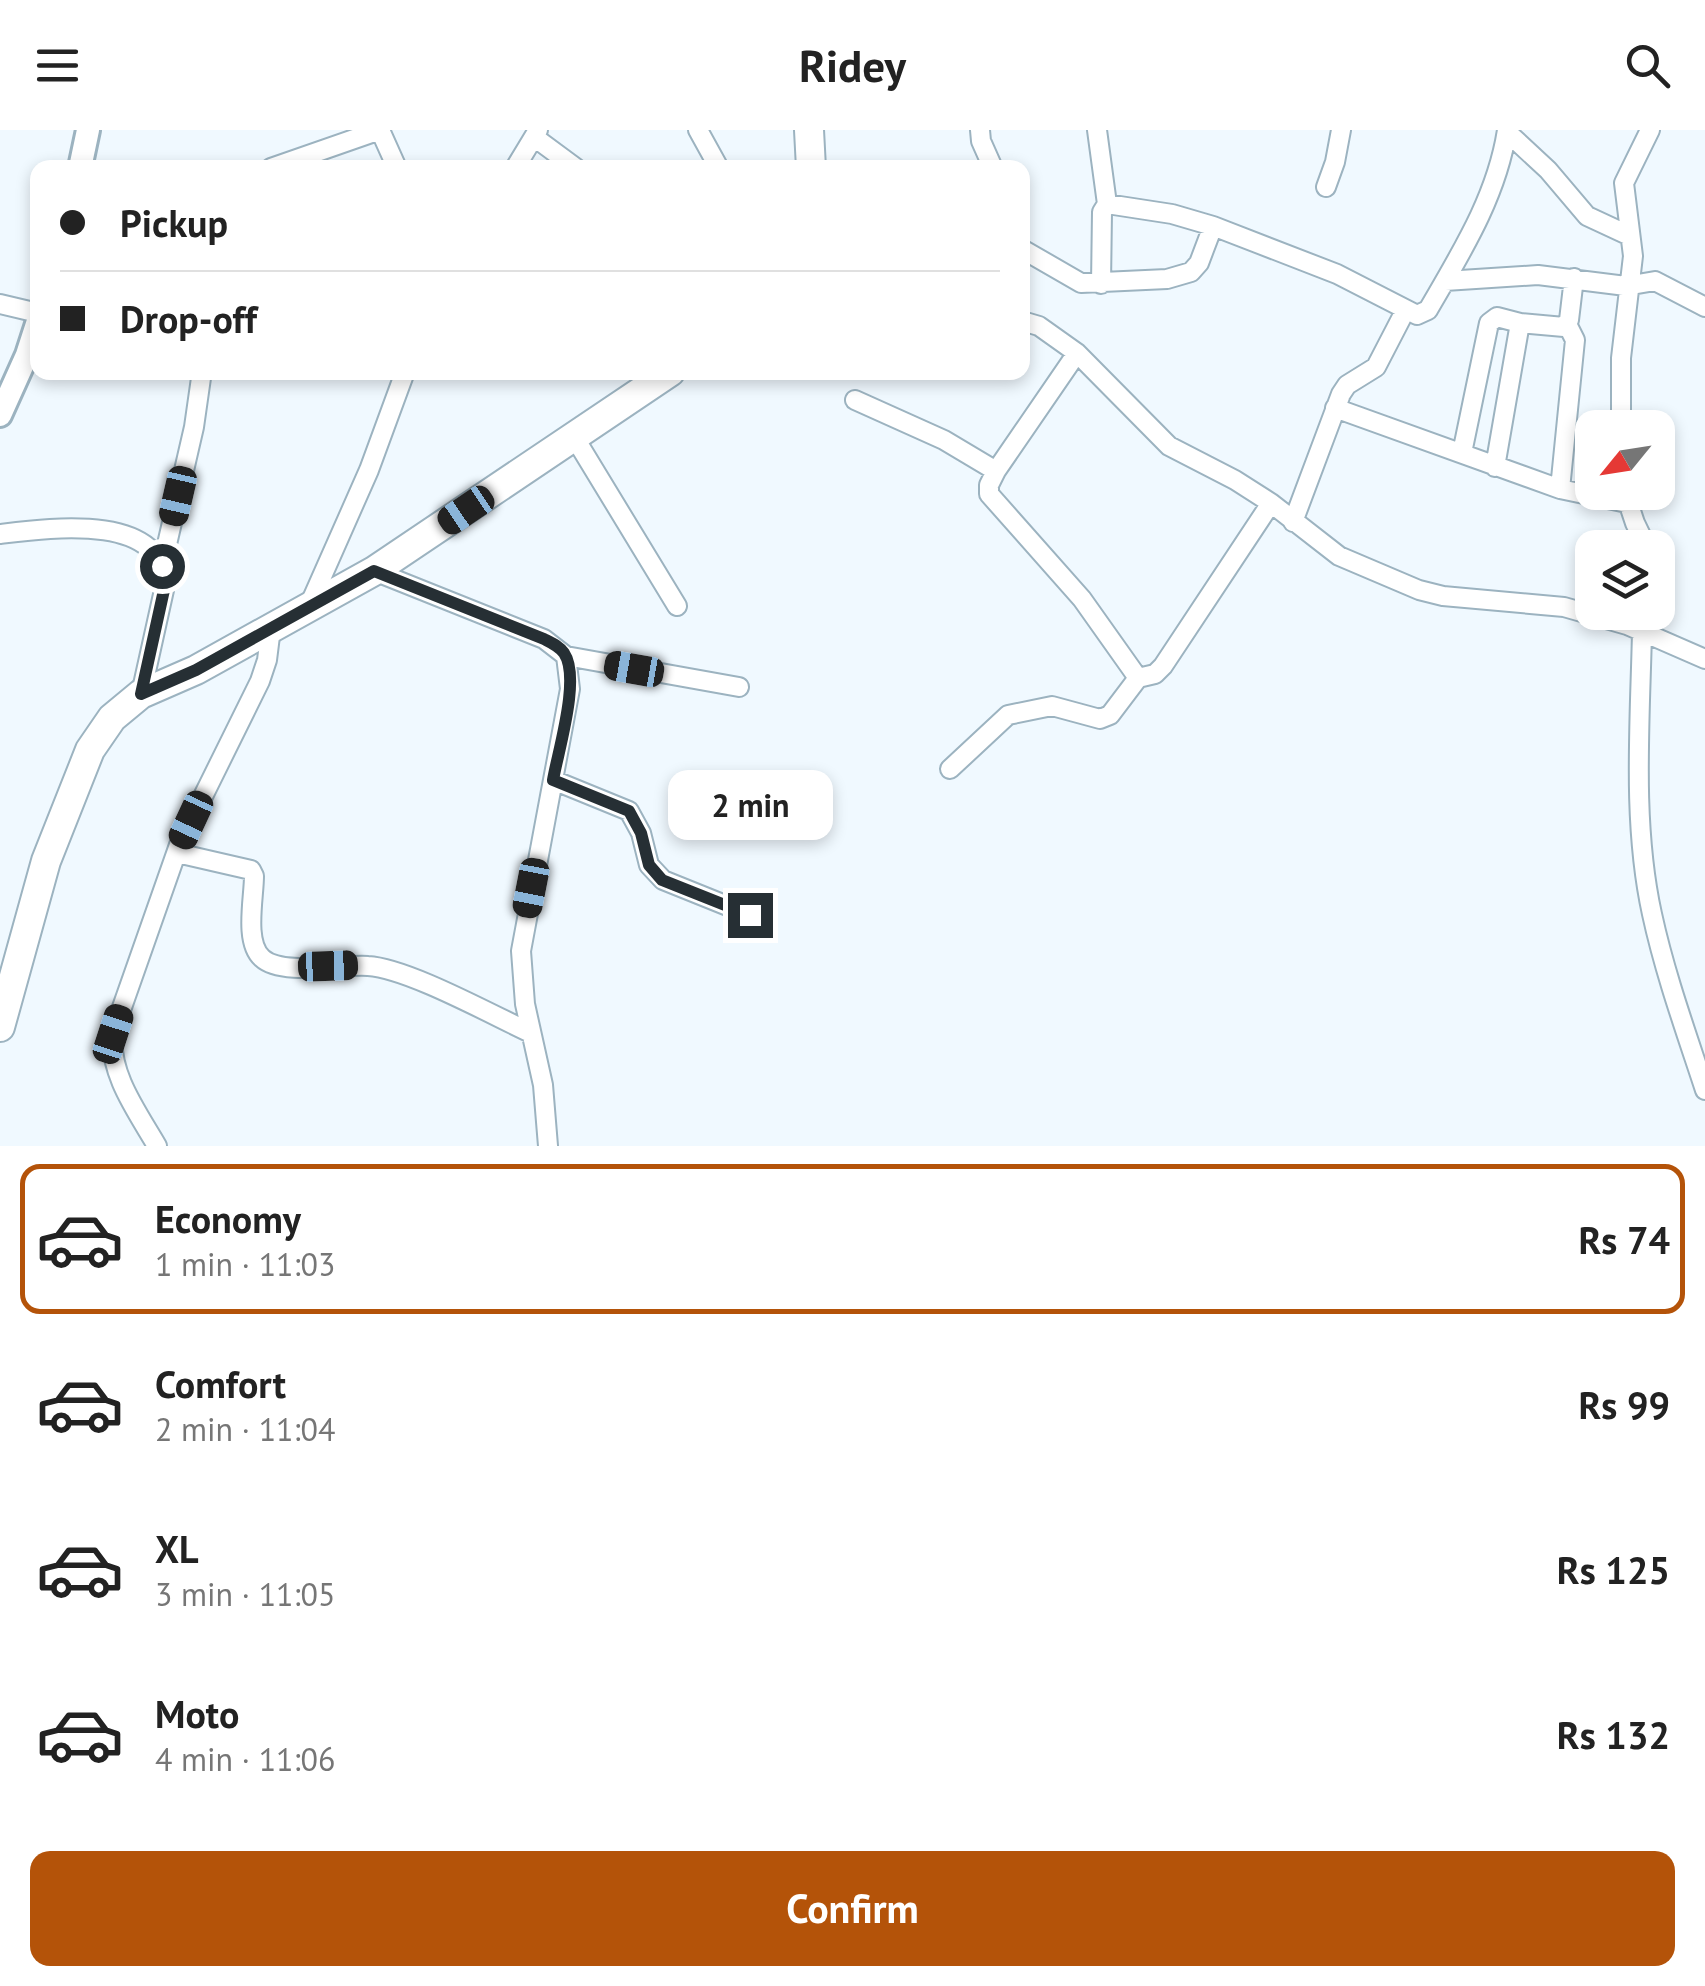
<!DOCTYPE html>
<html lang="en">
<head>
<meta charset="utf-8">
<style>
	body { margin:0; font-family:"PT Sans",sans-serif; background:#f6f6f6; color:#222; height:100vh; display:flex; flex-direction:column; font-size:38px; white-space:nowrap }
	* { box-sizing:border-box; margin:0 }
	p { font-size:32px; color:#767676 }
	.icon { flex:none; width:55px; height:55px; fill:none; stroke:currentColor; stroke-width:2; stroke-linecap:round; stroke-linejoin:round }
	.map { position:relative; height:1016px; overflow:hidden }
	.panel { display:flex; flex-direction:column; background:#fff; flex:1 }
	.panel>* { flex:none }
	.top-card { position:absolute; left:30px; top:30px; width:1000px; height:220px; border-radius:20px; box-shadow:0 5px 15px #0003; display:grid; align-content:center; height:220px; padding:0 30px; background:#fff }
	.needle { width:65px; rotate:240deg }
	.buttons { position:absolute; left:1575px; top:280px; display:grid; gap:20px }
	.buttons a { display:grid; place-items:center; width:100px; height:100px; border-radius:20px; background:#fff; box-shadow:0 5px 15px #0003; font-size:50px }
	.end { position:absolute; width:45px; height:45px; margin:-22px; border:12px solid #262f34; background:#fff; box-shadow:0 0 0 5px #fff }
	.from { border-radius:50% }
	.bubble { position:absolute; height:70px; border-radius:20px; background:#fff; box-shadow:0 5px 15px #0003; font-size:32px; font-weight:700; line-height:70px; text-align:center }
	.car { position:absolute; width:30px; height:60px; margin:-30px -15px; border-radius:12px; box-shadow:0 0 8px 2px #0007; background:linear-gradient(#222 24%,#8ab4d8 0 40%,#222 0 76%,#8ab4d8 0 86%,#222 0) }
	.top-card b { display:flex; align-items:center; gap:35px; height:95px; font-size:38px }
	.top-card b+b { border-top:2px solid #e0e0e0 }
	.top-card i { width:25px; height:25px; background:#222 }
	ul { padding:18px 0 0; list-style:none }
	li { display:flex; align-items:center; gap:30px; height:150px; margin:0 20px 15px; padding:0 10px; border:5px solid transparent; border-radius:20px }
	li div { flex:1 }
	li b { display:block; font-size:38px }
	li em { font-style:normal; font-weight:700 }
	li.on { border-color:#b45309 }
	li>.icon { width:90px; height:90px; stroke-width:1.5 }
	.action { display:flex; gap:20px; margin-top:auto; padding:20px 30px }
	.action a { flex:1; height:115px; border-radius:20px; background:#b45309; color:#fff; font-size:40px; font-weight:700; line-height:115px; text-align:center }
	header { display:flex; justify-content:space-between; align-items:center; height:130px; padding:0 30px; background:#fff; font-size:45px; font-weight:700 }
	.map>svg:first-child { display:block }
</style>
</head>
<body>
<header><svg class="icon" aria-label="menu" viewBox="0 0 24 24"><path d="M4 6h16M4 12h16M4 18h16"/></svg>Ridey<svg class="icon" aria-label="search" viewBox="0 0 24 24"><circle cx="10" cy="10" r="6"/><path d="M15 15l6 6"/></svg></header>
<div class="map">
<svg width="1705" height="1016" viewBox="0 0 1705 1016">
	<rect width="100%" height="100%" fill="#f0f9ff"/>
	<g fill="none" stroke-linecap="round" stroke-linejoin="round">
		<defs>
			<path id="minor" d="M380 0 397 38
				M698 0 719 38
				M980 0 981 11 993 38
				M1097 0 1107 74
				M1507 2 1548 40 1587 86 1630 106
				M534 7 576 38
				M271 38 380 0
				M515 38 538 0
				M1326 57 1335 32 1341 0
				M1022 119 1081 153 1167 149 1191 142 1199 133 1213 96 1337 144 1417 185 1428 180C1461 123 1497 66 1507 0
				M1445 151 1538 145 1626 156 1655 151 1705 177
				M1101 154 1102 82 1107 74 1172 84 1213 96
				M0 174 38 183
				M1022 191 1039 196 1077 223 1169 316 1235 350 1271 373 1339 426 1419 460 1443 466 1564 477 1627 495 1705 529
				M1567 194 1575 210 1560 359 1627 373
				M1077 223 996 341 989 355V364L1082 469 1138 548
				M855 270 944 310 996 341
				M1335 278 1560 359
				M1621 298V228L1633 126 1624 53 1650 0
				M573 305 677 476
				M1462 323 1489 193 1497 187 1520 193
				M1495 337 1520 193 1564 197 1569 190 1574 148
				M1625 363 1635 393 1647 418
				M1293 392 1341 264 1347 255 1376 237 1405 181
				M0 404C48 398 170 381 164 460L141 564
				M162 436 194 297 201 248
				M374 441 544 509 566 526 570 559 521 821 525 874 543 955 548 1016
				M308 478 369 340 405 242
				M1646 482 1642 502C1640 594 1632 693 1652 784 1665 844 1686 902 1705 960
				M566 526 739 557
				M950 639 1008 585 1052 576 1100 589 1110 585 1138 548 1155 544 1163 536 1271 373
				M553 650 629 681 641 703 649 735 663 750 750 785
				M177 723 251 740 254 746C254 768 244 812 262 828 281 846 342 834 368 836 407 838 492 885 531 903
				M157 1016C138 983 108 943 113 903L179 715 260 551 267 530 271 498"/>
			<path id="secondary" d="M80 38 88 0
				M0 285 27 225 38 191"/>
			<path id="trunk" d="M809 0 811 38
				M0 897 46 731 90 620 112 588 141 564 196 540 374 441 670 242"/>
		</defs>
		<use href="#minor" stroke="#9cb3c0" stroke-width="22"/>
		<use href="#secondary" stroke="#9cb3c0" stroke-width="28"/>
		<use href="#trunk" stroke="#9cb3c0" stroke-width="32"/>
		<use href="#minor" stroke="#fff" stroke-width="18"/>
		<use href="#secondary" stroke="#fff" stroke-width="22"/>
		<use href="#trunk" stroke="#fff" stroke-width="28"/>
	</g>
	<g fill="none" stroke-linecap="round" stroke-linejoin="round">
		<path stroke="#262f34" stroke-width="12" d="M162 436 164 460 141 564 196 540 374 441 544 509C552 513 559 516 564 523 581 548 558 621 553 650L629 681 641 703 649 735 662 750 750 785"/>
	</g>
</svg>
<div class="buttons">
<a><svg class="needle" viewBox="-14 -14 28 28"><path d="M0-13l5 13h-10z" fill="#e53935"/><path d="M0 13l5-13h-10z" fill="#767676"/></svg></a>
<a><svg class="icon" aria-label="layers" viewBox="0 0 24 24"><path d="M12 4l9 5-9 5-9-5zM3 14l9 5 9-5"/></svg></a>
</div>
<i class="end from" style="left:162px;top:436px"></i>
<i class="end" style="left:750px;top:785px"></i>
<div class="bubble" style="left:668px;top:640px;width:165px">2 min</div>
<i class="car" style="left:178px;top:366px;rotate:193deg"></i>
<i class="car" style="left:466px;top:380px;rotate:236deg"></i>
<i class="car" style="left:634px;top:539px;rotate:280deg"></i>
<i class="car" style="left:191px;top:690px;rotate:205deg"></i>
<i class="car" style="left:531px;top:758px;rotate:191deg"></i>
<i class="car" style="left:328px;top:836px;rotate:88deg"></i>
<i class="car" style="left:113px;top:904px;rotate:18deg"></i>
<div class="top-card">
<b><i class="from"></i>Pickup</b>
<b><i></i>Drop-off</b>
</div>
</div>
<section class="panel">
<ul>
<li class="on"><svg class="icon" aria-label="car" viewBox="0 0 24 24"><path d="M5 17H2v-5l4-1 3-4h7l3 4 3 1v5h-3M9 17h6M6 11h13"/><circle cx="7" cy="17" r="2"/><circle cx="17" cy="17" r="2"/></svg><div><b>Economy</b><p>1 min · 11:03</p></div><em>Rs 74</em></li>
<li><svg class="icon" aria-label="car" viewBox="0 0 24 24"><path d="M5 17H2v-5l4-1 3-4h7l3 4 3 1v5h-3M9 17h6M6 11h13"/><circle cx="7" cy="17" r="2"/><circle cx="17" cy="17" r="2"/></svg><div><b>Comfort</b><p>2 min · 11:04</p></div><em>Rs 99</em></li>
<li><svg class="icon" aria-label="car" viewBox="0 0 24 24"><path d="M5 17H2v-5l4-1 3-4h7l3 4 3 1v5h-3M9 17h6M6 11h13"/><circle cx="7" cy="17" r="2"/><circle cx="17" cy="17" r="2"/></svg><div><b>XL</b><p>3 min · 11:05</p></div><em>Rs 125</em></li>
<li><svg class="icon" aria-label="car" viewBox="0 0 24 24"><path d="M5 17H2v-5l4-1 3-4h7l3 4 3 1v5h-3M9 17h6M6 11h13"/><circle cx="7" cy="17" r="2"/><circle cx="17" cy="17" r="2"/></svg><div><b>Moto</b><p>4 min · 11:06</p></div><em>Rs 132</em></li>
</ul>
<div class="action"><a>Confirm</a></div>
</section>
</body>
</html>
